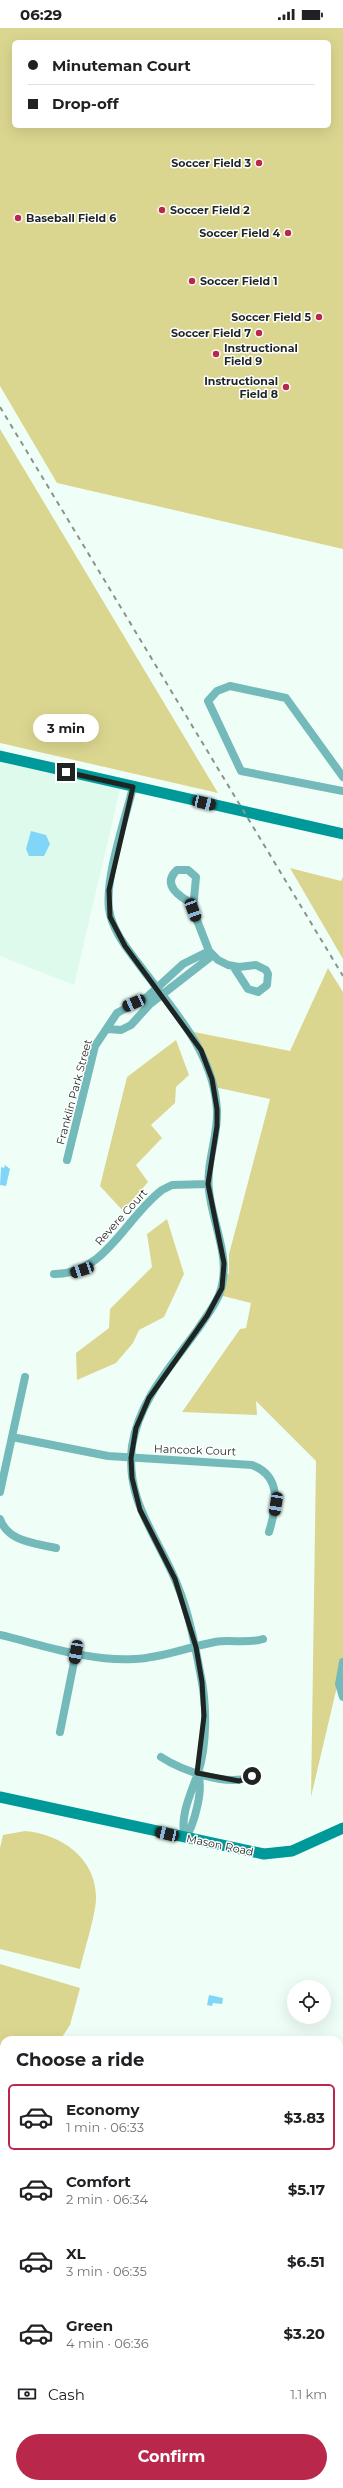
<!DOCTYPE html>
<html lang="en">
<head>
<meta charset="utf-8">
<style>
	body { margin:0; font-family:Montserrat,sans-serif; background:#f6f6f6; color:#202124; height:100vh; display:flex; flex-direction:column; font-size:15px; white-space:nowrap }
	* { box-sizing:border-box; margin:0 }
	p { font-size:13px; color:#757577 }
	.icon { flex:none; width:22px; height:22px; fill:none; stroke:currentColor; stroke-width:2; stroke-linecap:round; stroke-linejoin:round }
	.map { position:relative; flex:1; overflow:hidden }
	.details { position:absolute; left:0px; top:2008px; width:343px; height:452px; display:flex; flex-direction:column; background:#fff; border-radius:12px 12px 0 0; box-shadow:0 4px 16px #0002 }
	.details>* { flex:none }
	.guide { position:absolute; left:12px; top:12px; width:319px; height:88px; border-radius:6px; box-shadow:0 4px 16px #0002; display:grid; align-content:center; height:88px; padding:0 16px; background:#fff }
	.buttons { position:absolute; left:287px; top:1952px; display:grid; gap:8px }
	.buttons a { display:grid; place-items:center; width:44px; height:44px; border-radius:50%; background:#fff; box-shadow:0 4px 16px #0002; font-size:20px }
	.end { position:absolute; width:18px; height:18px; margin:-9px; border:5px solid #1d2421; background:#fff; box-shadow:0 0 0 2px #fff }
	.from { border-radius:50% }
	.bubble { position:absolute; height:28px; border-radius:14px; background:#fff; box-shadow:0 4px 16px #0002; font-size:13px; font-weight:700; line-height:28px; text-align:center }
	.car { position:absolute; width:12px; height:24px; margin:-12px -6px; border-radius:5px; box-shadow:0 0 3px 1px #0007; background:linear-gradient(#222 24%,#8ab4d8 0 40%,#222 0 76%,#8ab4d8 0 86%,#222 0) }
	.guide b { display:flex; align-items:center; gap:14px; height:38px; font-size:15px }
	.guide b+b { border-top:1px solid #e0e0e0 }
	.guide i { width:10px; height:10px; background:#202124 }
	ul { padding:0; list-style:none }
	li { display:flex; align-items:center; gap:12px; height:66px; margin:0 8px 6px; padding:0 8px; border:2px solid transparent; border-radius:6px }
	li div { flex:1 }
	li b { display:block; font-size:15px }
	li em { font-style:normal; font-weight:700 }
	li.active { border-color:#b9284b }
	li>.icon { width:36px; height:36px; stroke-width:1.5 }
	h2 { padding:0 16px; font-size:18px; line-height:48px }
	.pay { display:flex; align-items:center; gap:10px; height:44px; padding:0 16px; font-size:15px }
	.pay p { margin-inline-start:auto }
	.cta { display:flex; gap:8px; margin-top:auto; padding:8px 16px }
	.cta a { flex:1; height:46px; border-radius:24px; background:#b9284b; color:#fff; font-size:16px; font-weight:700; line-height:46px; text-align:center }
	.status { display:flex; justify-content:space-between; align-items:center; height:28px; padding:0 20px; background:#fff; direction:ltr }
	.status svg { height:11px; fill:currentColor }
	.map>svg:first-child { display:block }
</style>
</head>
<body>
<div class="status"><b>06:29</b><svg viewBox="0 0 49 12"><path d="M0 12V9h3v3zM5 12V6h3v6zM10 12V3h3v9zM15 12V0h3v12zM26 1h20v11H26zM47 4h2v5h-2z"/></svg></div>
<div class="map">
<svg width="343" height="2460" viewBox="0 0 343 2460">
	<rect width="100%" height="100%" fill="#effff7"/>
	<path fill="#defaed" d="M0 728 121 757 74 957 0 928Z"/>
	<path fill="#dbd68f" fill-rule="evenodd" d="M0 0H343V521L57 455 0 358ZM14 14H329V98H14Z
		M0 401 218 765 0 715Z
		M290 840 341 853 343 849V931Z
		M328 940 343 964V1633L311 1769 316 1433 256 1373 257 1387 182 1384 240 1301 246 1300 251 1275 219 1267 224 1247 229 1246V1226L270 1071 214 1059 189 1003 290 1023Z
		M176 1012 189 1047 176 1059 175 1075 151 1097 162 1110 136 1137 148 1154 123 1183 100 1158 127 1049Z
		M167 1191 184 1246 164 1289 139 1302 133 1315 116 1335 77 1352 76 1325 109 1300 110 1281 152 1239 147 1206Z
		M25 1803C60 1806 95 1829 96 1868 97 1883 84 1923 80 1941L0 1921V1820L3 1807Z
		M0 1936 80 1960 70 1997 60 2012H4V2037H0Z
		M0 2046H4V2093L0 2092V2083L3 2079H0Z"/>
	<path fill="#81d5f8" d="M31 803 46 807 50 816 44 828H29L26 821Z
		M5 1137 10 1141 6 1158 0 1157 1 1139 4 1140Z
		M209 1967 223 1970 222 1976 213 1975 212 1978 207 1977Z"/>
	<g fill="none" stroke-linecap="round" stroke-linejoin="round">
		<path stroke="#75baba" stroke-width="8" d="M343 749 286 670 230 658 217 663 208 673 241 743 343 763
			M133 759C125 792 105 849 109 881 112 902 126 919 138 935 172 981 214 1023 217 1083 218 1109 206 1135 209 1162 212 1196 233 1232 219 1267 214 1279 205 1290 198 1301 172 1337 139 1372 132 1418 125 1474 158 1508 177 1556 189 1585 195 1617 201 1649 207 1678 207 1717 198 1745 191 1765 179 1789 185 1810
			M193 876C180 869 161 857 177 842H188L196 849 193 882 209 923 218 932 228 937 239 939 256 937 266 942 268 946 267 957 258 964 248 961 233 938
			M108 1001 121 1002 131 997 150 976 213 927
			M67 1132 95 1018 117 985 147 969 183 936 209 923
			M54 1246C105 1247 125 1190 162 1162L172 1157 208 1156
			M12 1409 108 1428 252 1437C282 1448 277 1478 269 1504
			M0 1464 25 1349
			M0 1491C8 1514 35 1515 56 1520
			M0 1607C43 1617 90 1634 135 1631 162 1630 188 1619 215 1614 231 1611 247 1616 263 1611
			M343 1634 339 1656 343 1669
			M60 1704 76 1624
			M161 1729C181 1742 229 1760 252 1748
			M185 1810C194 1798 205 1758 197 1745
			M0 2162 4 2163
			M0 2284 4 2285
			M4 2364V2394
			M39 2456 41 2460
			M181 2456 183 2460
			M280 2456 297 2460
			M188 2460 195 2456"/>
		<path stroke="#00999a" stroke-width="11" d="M0 728 343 806
			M0 1769 264 1826 292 1823 343 1800"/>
		<path stroke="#88938e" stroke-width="2" stroke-dasharray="5 5" stroke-linecap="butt" d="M0 379 343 948"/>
	</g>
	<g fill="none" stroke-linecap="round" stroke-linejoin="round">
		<path stroke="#1d2421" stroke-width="5" d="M66 744 133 759 109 862 110 889 125 918 201 1022 212 1051 217 1081V1098L208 1156 224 1235 222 1260 207 1288 149 1370 136 1400 131 1430 132 1450 140 1482 175 1551 196 1619 202 1654 204 1688 197 1745 239 1753 252 1748"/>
	</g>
	<g fill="#b9284b" stroke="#fff" stroke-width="1.5">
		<circle cx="259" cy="135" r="4"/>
		<circle cx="162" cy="182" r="4"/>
		<circle cx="18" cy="190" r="4"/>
		<circle cx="288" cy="205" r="4"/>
		<circle cx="192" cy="253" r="4"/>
		<circle cx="319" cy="289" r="4"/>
		<circle cx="259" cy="305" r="4"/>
		<circle cx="216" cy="326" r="4"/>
		<circle cx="286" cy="359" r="4"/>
	</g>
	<g text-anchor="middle" stroke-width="3" stroke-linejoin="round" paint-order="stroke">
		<g font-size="11" font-weight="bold" fill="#1d2421" stroke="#fff" text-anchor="end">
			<text x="251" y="139">Soccer Field 3</text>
			<text x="170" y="186" text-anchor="start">Soccer Field 2</text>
			<text x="26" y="194" text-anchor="start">Baseball Field 6</text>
			<text x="280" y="209">Soccer Field 4</text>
			<text x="200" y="257" text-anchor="start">Soccer Field 1</text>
			<text x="311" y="293">Soccer Field 5</text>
			<text x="251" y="309">Soccer Field 7</text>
			<text x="224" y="324" text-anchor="start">Instructional<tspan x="224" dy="13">Field 9</tspan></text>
			<text x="278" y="357">Instructional<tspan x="278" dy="13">Field 8</tspan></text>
		</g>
		<g font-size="11" fill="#1d2421" stroke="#fff">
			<text transform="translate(74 1064) rotate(-75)" y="4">Franklin Park Street</text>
			<text transform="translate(121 1189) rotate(-48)" y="4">Revere Court</text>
			<text transform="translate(195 1422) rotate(2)" y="4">Hancock Court</text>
			<text transform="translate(220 1817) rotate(12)" y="4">Mason Road</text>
		</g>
	</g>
</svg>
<div class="buttons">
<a><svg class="icon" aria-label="locate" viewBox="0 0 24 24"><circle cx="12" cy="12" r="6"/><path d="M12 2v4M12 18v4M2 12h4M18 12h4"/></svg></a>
</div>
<i class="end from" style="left:252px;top:1748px"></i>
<i class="end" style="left:66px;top:744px"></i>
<div class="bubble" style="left:33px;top:686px;width:66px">3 min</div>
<i class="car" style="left:204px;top:775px;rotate:103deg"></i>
<i class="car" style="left:193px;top:882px;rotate:160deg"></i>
<i class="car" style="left:134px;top:975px;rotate:246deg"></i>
<i class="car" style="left:82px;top:1242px;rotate:252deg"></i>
<i class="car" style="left:276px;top:1476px;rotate:189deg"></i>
<i class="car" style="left:76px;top:1624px;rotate:190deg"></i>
<i class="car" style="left:167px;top:1806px;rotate:283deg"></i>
<div class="guide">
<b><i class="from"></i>Minuteman Court</b>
<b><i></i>Drop-off</b>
</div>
<section class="details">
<h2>Choose a ride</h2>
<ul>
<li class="active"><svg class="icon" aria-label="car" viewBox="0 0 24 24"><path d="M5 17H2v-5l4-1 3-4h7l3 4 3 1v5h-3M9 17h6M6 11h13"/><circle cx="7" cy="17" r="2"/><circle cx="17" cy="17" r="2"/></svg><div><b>Economy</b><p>1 min · 06:33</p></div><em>$3.83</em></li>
<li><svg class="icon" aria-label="car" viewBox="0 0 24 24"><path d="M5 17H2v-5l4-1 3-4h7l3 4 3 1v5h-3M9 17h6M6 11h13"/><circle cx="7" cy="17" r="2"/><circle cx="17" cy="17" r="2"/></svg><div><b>Comfort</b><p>2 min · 06:34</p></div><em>$5.17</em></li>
<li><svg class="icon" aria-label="car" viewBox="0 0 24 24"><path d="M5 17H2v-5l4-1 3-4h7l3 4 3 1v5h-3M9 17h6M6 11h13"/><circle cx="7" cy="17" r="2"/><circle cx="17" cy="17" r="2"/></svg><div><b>XL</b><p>3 min · 06:35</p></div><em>$6.51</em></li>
<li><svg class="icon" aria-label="car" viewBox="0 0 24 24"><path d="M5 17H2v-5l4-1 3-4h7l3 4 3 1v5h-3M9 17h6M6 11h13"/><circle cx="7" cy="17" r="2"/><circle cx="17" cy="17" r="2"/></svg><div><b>Green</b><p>4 min · 06:36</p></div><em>$3.20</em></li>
</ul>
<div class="pay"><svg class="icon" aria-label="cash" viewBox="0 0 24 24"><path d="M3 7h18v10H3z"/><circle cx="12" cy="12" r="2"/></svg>Cash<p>1.1 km</p></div>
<div class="cta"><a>Confirm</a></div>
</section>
</div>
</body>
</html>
